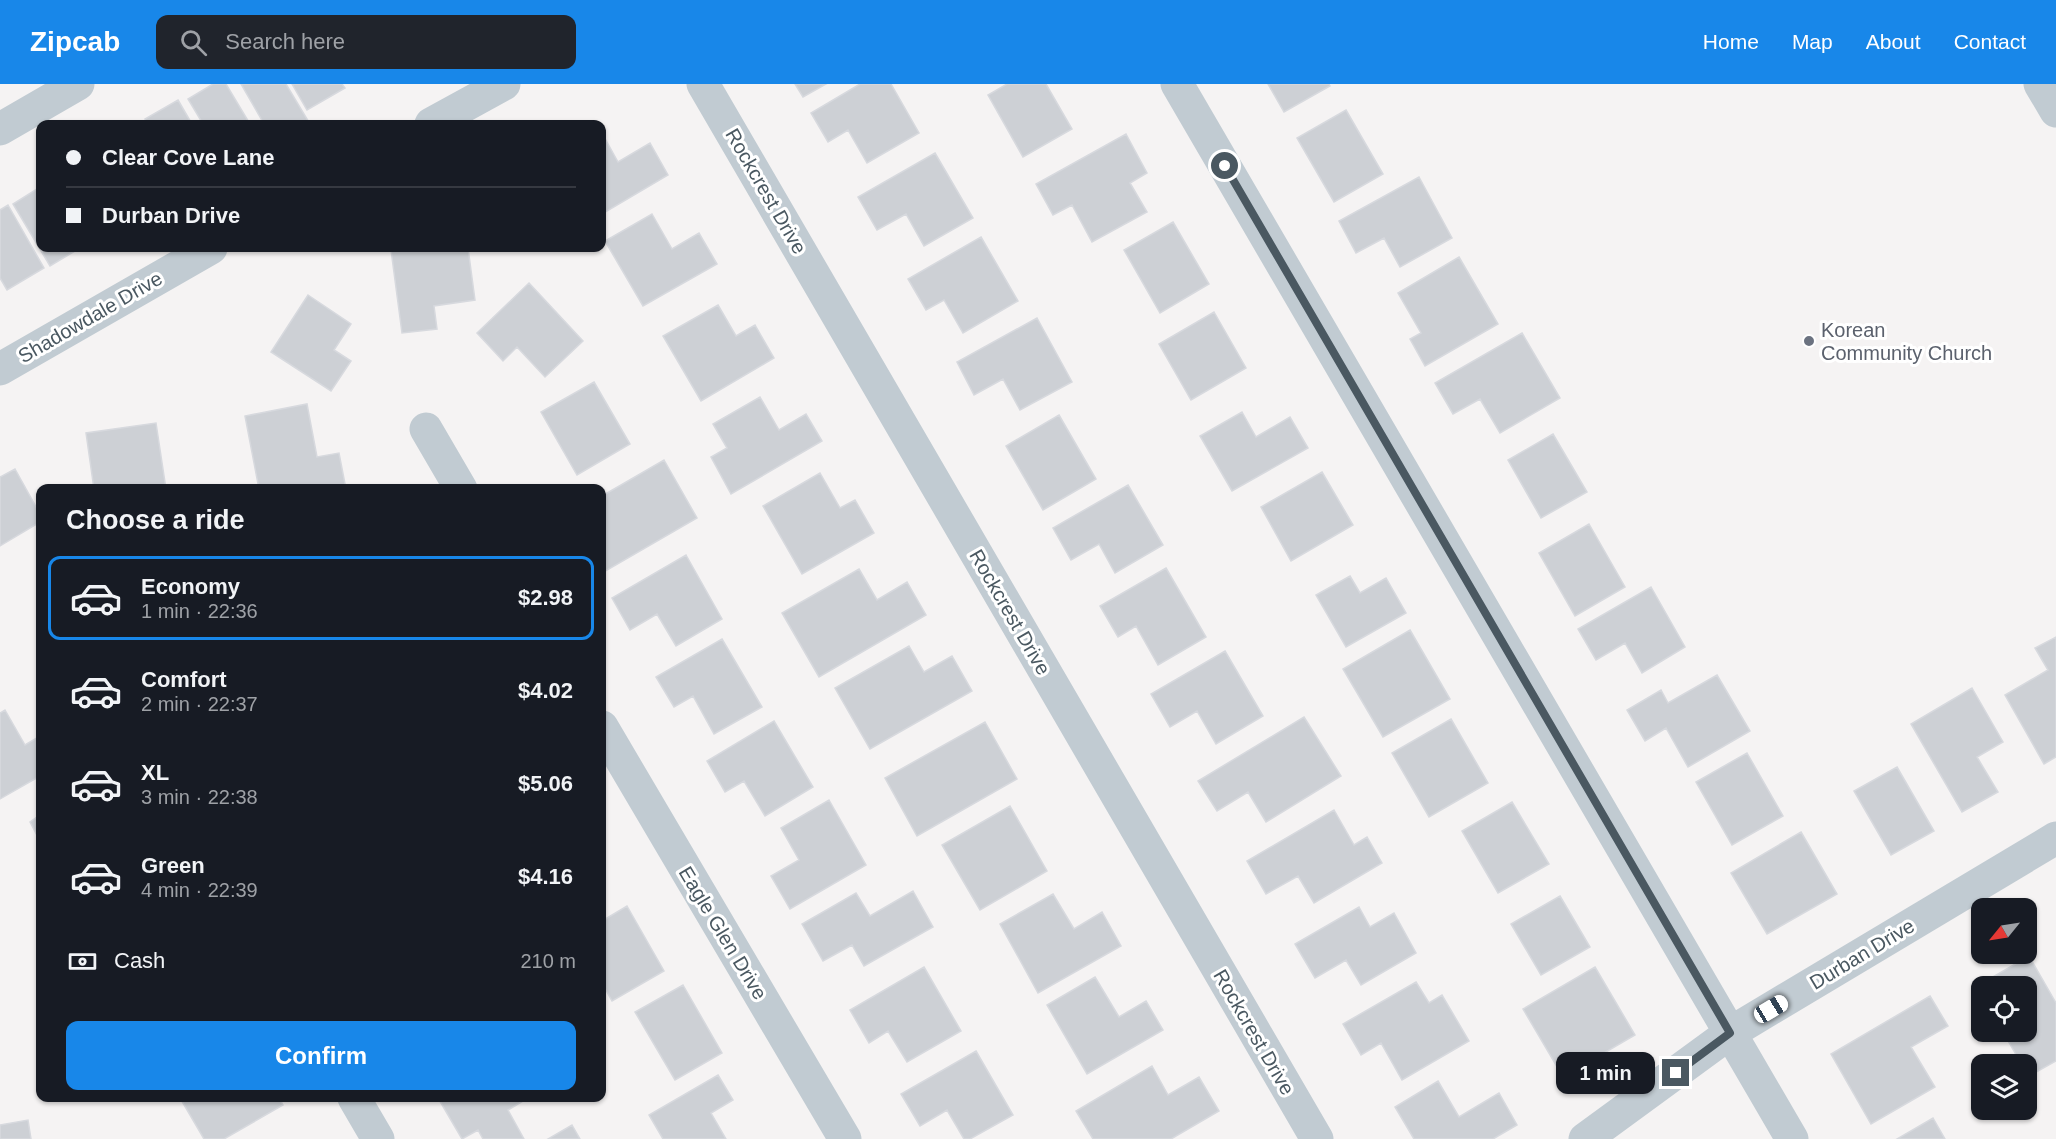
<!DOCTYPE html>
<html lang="en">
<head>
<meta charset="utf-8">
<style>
	body { margin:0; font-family:Arial,sans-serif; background:#20242c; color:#f1f3f6; height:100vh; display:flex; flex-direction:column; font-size:22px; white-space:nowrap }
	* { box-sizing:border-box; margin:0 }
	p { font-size:20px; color:#9ea1a6 }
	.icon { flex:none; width:33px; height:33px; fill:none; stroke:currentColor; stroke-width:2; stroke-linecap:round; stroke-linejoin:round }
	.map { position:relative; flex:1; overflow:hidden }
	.drawer { position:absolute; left:36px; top:400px; width:570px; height:618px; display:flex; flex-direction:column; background:#171b24; border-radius:12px; box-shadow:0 2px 4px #0004 }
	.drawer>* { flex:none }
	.hud { position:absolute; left:36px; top:36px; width:570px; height:132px; border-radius:12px; box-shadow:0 2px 4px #0004; display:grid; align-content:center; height:132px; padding:0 30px; background:#171b24 }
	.needle { width:39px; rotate:240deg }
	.fabs { position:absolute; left:1971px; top:814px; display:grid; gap:12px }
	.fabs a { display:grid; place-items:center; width:66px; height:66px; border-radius:12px; background:#171b24; box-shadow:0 2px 4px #0004; font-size:30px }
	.end { position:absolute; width:27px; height:27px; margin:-14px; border:8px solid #4a5861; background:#fff; box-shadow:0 0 0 3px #fff }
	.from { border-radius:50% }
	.bubble { position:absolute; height:42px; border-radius:12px; background:#171b24; box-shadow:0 2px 4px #0004; font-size:20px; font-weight:600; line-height:42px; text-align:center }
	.car { position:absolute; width:18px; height:36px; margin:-18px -9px; border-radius:8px; box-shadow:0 0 4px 2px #0007; background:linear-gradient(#fff 24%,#345 0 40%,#fff 0 76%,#345 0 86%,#fff 0) }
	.hud b { display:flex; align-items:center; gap:21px; height:57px; font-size:22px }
	.hud b+b { border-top:2px solid #363941 }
	.hud i { width:15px; height:15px; background:#f1f3f6 }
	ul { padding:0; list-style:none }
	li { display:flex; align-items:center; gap:18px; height:84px; margin:0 12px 9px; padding:0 18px; border:3px solid transparent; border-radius:12px }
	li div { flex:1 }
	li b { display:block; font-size:22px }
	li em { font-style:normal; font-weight:600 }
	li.active { border-color:#1887e9 }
	li>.icon { width:54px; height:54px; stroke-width:1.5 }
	h2 { padding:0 30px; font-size:27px; line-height:72px }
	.pay { display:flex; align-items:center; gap:15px; height:66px; padding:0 30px; font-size:22px }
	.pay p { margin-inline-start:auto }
	.cta { display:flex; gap:12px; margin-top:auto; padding:12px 30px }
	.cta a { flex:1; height:69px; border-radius:12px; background:#1887e9; color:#fff; font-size:24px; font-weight:600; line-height:69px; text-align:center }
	header { display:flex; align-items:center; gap:36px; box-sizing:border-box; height:84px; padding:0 30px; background:#1887e9; color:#fff }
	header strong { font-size:28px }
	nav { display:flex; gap:33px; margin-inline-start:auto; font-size:21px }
	.search { width:420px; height:54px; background:#20242c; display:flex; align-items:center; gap:15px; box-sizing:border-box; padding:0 21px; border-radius:12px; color:#9ea1a6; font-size:22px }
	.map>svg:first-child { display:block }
</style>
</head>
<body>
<header>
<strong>Zipcab</strong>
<div class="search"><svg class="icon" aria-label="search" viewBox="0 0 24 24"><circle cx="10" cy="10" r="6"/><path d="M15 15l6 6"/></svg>Search here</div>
<nav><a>Home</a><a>Map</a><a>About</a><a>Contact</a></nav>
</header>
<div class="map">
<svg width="2056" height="1055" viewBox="0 0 2056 1055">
	<rect width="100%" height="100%" fill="#f5f3f3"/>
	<path fill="#cdd0d5" stroke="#d7d9de" stroke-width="1.5" d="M213 0H226L250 40H203L188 15Z
		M241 0H286L310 40H264Z
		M292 0H342L345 4 307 26Z
		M795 0H826L803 13Z
		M860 0H891L919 49 867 79 848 46 828 58 811 29Z
		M1007 0H1046L1072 45 1023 73 988 11Z
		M1268 0H1329L1330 2 1284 28Z
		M178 16 192 40H148L145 35Z
		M1346 26 1383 90 1334 118 1297 54Z
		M602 49 618 78 650 59 668 91 602 130Z
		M1126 50 1147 89 1130 99 1147 128 1092 158 1072 121 1053 131 1036 100Z
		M935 69 973 134 924 162 906 130 877 146 858 113Z
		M1419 93 1452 154 1400 183 1384 154 1356 169 1339 137Z
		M40 103V164H80L50 182 13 120Z
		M8 121 44 184 7 206 0 194V126Z
		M652 130 672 165 699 149 717 180 643 222 605 157Z
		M1173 138 1209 200 1160 229 1124 166Z
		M981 153 1018 217 963 249 944 216 926 226 908 195Z
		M410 164H468L475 216 434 222 437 245 402 249 391 166Z
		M1459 173 1498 240 1425 282 1410 255 1421 249 1398 209Z
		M529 199 583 257 545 293 517 263 503 277 477 249Z
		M308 211 351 240 334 266 351 277 331 307 271 268Z
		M718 221 736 252 755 241 774 274 701 317 663 252Z
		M1214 228 1246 284 1191 316 1159 260Z
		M1037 234 1072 298 1020 326 1003 295 974 311 957 278Z
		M1522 249 1560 314 1500 349 1480 315 1453 330 1435 299Z
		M594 298 630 360 577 391 541 328Z
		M760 313 779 346 806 330 822 357 731 410 711 373 727 364 713 340Z
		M307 320 317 373 339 369 346 405H259L245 332Z
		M1242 328 1256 353 1290 333 1308 364 1232 407 1200 352Z
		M1059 331 1096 395 1043 426 1006 362Z
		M156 339 166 405H94L86 349Z
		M1553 350 1587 408 1541 434 1508 376Z
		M664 376 697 434 602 489V412Z
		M15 385 40 430V438L0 462V393Z
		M1322 388 1353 441 1291 477 1261 423Z
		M820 389 840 424 855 416 874 449 802 490 763 422Z
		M1128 401 1163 461 1115 489 1099 460 1071 476 1053 444Z
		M1589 440 1625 503 1575 532 1539 469Z
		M686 471 722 535 676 562 657 530 630 546 612 514Z
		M1166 484 1206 553 1158 581 1136 542 1118 553 1100 522Z
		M859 485 877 516 907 498 926 531 819 593 782 529Z
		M1350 492 1360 509 1386 494 1406 529 1346 563 1316 511Z
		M1651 503 1685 563 1642 589 1625 559 1596 576 1578 545Z
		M1410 546 1450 615 1383 653 1343 585Z
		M2056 553V673L2044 680 2005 611 2048 586 2035 564Z
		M722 555 762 623 714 650 693 612 674 623 656 593Z
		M909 562 924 588 952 572 972 607 870 665 835 604Z
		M1225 567 1263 632 1216 660 1197 627 1170 643 1151 610Z
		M1717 591 1750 647 1688 683 1666 644 1645 657 1627 626 1661 606 1668 619Z
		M1972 604 2003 658 1977 673 1998 708 1962 728 1911 640Z
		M5 626 25 661 40 652V692L0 715V629Z
		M1304 633 1341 692 1266 738 1248 708 1217 727 1198 697Z
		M1451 635 1488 699 1429 733 1392 669Z
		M774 637 813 703 765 732 744 697 725 708 707 677Z
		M985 638 1017 695 917 752 885 694Z
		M1747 669 1783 732 1732 761 1696 698Z
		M1897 683 1934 747 1891 771 1854 707Z
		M829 716 866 781 790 825 771 792 799 776 781 744Z
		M1512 718 1549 780 1498 809 1462 747Z
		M1010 722 1047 787 980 826 942 761Z
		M1334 726 1354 761 1367 753 1382 779 1314 819 1298 792 1266 810 1247 777Z
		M40 731V757L30 738Z
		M1801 748 1837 810 1767 850 1731 789Z
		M913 807 933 843 864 882 852 861 823 877 802 840 856 809 870 832Z
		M1053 810 1074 845 1102 828 1121 862 1038 909 1000 840Z
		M1560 812 1590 863 1541 891 1511 840Z
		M627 822 664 887 612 917 602 899V837Z
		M1359 823 1370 843 1394 829 1416 869 1361 901 1346 876 1315 894 1295 860Z
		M2029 872 2056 919V977L2029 992 2026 981H2022L2003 948H2026V903H1996L1991 894Z
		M924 883 961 947 907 978 888 947 869 959 850 926Z
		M1595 883 1635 951 1563 993 1523 925Z
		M1095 893 1119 933 1146 917 1163 946 1087 990 1047 921Z
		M1416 898 1429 919 1442 911 1469 957 1402 996 1381 959 1361 971 1343 940Z
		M683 901 722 969 675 996 635 928Z
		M1930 912 1948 942 1911 963 1935 1003 1871 1040 1831 970Z
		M976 967 1013 1031 970 1055H964L947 1026 920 1042 901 1010Z
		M1152 982 1168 1011 1199 993 1219 1027 1171 1055H1093L1076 1027Z
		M718 991 733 1016 711 1029 726 1055H663L649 1031Z
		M1438 997 1459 1033 1499 1009 1517 1041 1493 1055H1414L1395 1023Z
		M180 1014H279L283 1021 224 1055H204Z
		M438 1014H528L508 1026 524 1055H483L478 1046 462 1055Z
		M1933 1034 1945 1055H1897Z
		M28 1036 31 1055H0V1041Z
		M572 1041 580 1055H548Z"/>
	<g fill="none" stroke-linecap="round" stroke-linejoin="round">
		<path stroke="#c1cbd2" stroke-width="33" d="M703 0 1317 1055
			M1177 0 1792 1055
			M2040 0 2056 27
			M431 40 504 0
			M0 45 78 0
			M0 285 211 164
			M426 345 461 405
			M602 643 845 1055
			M354 1014 378 1055
			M1585 1055 1730 949 2056 754"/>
	</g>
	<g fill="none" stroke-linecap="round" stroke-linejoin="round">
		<path stroke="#4a5861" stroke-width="8" d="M1225 82 1730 949 1676 989"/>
	</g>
	<circle fill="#6b7280" stroke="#fff" stroke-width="2" cx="1809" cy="257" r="6"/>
	<g text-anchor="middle" stroke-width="6" stroke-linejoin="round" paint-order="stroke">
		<g font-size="20" fill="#4a5861" stroke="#fff">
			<text transform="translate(766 107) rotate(60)" y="7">Rockcrest Drive</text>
			<text transform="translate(90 233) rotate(-30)" y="7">Shadowdale Drive</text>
			<text transform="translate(1010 528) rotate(60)" y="7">Rockcrest Drive</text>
			<text transform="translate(723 849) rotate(59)" y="7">Eagle Glen Drive</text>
			<text transform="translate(1862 870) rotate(-31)" y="7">Durban Drive</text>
			<text transform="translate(1254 948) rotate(60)" y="7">Rockcrest Drive</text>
		</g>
		<g font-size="20" fill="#5b616d" stroke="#fff" text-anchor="start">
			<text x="1821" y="253">Korean<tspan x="1821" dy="23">Community Church</tspan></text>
		</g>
	</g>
</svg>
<div class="fabs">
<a><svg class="needle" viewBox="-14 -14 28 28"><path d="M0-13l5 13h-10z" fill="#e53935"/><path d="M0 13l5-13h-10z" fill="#9ea1a6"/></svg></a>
<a><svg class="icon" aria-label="locate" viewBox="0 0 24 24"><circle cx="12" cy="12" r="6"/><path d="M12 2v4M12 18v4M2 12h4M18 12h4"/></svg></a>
<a><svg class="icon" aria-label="layers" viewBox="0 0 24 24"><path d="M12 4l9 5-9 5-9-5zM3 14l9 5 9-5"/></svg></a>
</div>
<i class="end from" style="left:1225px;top:82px"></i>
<i class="end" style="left:1676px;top:989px"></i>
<div class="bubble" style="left:1556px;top:968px;width:99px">1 min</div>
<i class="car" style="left:1771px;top:925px;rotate:59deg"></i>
<div class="hud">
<b><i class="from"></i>Clear Cove Lane</b>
<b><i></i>Durban Drive</b>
</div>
<section class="drawer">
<h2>Choose a ride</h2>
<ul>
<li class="active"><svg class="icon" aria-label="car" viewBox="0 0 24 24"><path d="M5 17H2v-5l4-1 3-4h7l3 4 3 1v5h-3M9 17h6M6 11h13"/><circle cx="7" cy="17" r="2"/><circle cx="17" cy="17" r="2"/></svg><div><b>Economy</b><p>1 min · 22:36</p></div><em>$2.98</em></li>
<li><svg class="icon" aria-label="car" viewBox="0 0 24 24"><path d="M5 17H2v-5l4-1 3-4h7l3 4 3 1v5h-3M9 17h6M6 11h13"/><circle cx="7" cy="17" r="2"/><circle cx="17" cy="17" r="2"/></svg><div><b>Comfort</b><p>2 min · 22:37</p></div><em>$4.02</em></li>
<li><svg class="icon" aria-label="car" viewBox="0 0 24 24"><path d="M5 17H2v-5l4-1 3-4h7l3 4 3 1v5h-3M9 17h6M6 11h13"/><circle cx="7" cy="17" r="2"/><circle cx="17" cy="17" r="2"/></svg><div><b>XL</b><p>3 min · 22:38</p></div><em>$5.06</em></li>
<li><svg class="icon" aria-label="car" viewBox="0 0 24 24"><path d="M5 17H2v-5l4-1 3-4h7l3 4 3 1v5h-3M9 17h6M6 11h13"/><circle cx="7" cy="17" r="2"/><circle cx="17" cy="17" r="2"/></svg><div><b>Green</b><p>4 min · 22:39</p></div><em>$4.16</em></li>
</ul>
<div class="pay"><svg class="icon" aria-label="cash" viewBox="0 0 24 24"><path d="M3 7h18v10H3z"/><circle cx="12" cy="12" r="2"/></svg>Cash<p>210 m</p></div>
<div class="cta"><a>Confirm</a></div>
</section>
</div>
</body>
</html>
